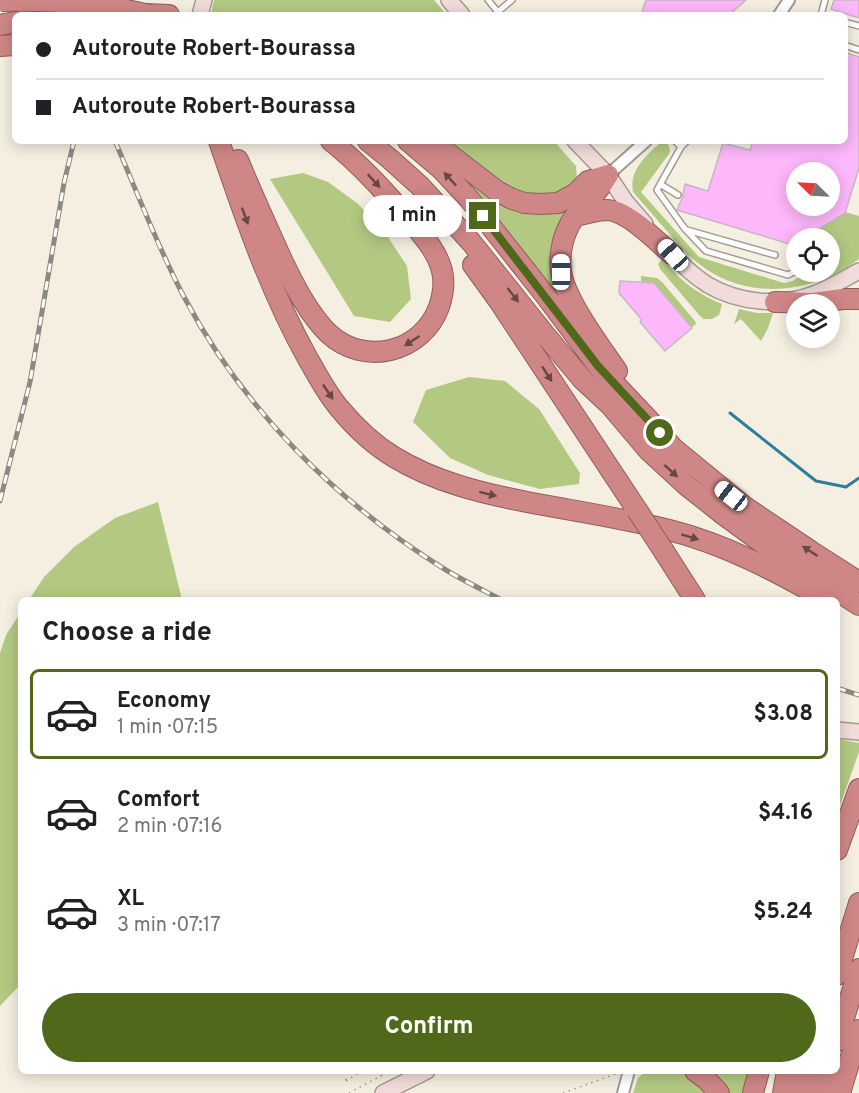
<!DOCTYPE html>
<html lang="en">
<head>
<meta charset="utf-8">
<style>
	body { margin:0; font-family:Overpass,sans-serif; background:#f2f2f2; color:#202124; height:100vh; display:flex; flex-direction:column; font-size:22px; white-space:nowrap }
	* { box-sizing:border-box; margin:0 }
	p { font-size:20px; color:#757577 }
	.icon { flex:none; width:33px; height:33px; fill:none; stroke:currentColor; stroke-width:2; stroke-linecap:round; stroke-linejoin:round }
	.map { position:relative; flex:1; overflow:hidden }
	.drawer { position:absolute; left:18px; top:597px; width:822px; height:477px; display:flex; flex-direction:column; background:#fff; border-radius:9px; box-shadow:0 3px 15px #0003 }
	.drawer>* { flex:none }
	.hud { position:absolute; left:12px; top:12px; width:836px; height:132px; border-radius:9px; box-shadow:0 3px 15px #0003; display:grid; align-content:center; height:132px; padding:0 24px; background:#fff }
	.needle { width:39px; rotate:294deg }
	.buttons { position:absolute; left:786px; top:162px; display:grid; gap:12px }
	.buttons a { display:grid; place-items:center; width:54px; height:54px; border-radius:50%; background:#fff; box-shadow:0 3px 15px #0003; font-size:30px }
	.end { position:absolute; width:27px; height:27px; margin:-14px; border:8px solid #4f681a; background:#fff; box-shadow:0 0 0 3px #fff }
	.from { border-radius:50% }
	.bubble { position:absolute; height:42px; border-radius:21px; background:#fff; box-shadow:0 3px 15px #0003; font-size:20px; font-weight:700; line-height:42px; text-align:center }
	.car { position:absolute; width:18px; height:36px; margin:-18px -9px; border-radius:8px; box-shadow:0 0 4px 2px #0007; background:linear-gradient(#fff 24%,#345 0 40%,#fff 0 76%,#345 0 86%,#fff 0) }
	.hud b { display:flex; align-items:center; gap:21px; height:57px; font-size:22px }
	.hud b+b { border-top:2px solid #e0e0e0 }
	.hud i { width:15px; height:15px; background:#202124 }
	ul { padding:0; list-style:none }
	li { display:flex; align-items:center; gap:18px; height:90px; margin:0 12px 9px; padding:0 12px; border:3px solid transparent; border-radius:9px }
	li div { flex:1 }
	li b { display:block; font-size:22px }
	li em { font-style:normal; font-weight:700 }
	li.active { border-color:#4f681a }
	li>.icon { width:54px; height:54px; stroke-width:1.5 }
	h2 { padding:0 24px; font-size:27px; line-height:72px }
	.action { display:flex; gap:12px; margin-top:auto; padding:12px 24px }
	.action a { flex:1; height:69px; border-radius:36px; background:#4f681a; color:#fff; font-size:24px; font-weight:700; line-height:69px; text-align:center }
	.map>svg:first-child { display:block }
</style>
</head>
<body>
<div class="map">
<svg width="859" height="1093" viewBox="0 0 859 1093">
	<rect width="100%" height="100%" fill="#f5efe1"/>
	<path fill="#b3c982" d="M214 0H434L447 15H212L211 14Z
		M445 141H554L576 166 577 181 568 188 550 196 531 197 508 189Z
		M660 143H662L668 144 670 150 669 154 641 192 699 257 784 283 793 281 806 272H830V238H812L809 235 845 212 859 216V259C849 266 839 273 827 278 782 296 732 293 694 260 686 253 679 245 672 237 659 222 646 207 633 192 629 171 645 156 660 143Z
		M436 149 498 200 573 203 563 306Z
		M303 173 328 182 357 203 384 231 407 266 411 299 390 322 354 316 270 179Z
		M662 259C681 281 696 293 722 304L719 315 712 319H704L700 316 660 269 658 264Z
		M641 276 657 278 662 282 695 321 696 324 692 327 654 283 641 282Z
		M739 309 757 313H773L768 328 761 341 741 319 734 324Z
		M469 377 505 381 539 409 580 473 579 484 540 489 488 475 450 458 413 422 426 390Z
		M158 502 182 600H29L44 577 74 547 115 518Z
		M21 612V984L0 1006V653L6 635Z
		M837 739 859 743V752L837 814Z
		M646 1071H673L689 1076 709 1093H633L638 1078Z
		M704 1071H752L745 1093H724Z"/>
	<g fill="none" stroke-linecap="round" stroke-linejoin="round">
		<path stroke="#2e7d9a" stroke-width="3" d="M730 413 816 481 846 487 859 478"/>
	</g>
	<path fill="#fdb7fb" stroke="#c3b8c3" stroke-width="1.5" fill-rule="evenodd" d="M646 0H746L729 15H641Z
		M834 0H859V18L831 9Z
		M844 52 859 57V168L845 213 804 238H796V246L677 210 683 196 685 184 708 191 723 143 750 150 753 141H844ZM796 172H830V206H796Z
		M620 281 654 283 692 328 665 351 640 322 642 320 619 293Z"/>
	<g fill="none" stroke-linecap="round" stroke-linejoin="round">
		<defs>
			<path id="lane" d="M488 0 498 12
				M494 15 512 0
				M822 15H821L825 0
				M844 22 859 26
				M844 45 859 50
				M675 141 681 147 687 141
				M681 147 657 190 685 229 706 251 788 275 796 271
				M660 184 678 195
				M687 230 775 255"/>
			<path id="street" d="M779 15 789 0
				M608 175 646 141
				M623 1093 629 1071"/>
			<path id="secondary" d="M449 0 462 15
				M200 15 204 0
				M575 141 608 175 626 202 645 224
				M667 248C679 262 692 275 708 285 739 303 780 307 814 294 830 288 844 279 859 271
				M837 730 859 732
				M383 1093 427 1071"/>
			<path id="highway" d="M145 14 169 15
				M0 25 15 22
				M0 46 15 45
				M219 141C244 215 270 291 308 359 318 376 327 394 340 409 355 427 374 445 394 457 435 482 481 493 527 502 574 511 623 518 669 530 725 544 777 572 827 600
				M368 141 390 159 420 186 441 209 471 242 546 336 583 380 610 405 649 451 686 485 724 515 761 542 859 605
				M408 141 442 170 470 200 545 295 598 366 648 419 673 448 745 507 812 552 859 582
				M432 141 497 191 510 198 524 203 540 204 558 203 575 194 588 181 608 175
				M238 160C252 194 267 227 282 260 294 285 308 313 328 333 364 367 422 353 439 307 443 295 445 283 442 271 437 250 421 234 408 218 384 191 360 164 331 141
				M608 175C604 181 601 186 597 191 588 203 575 212 569 226 562 239 559 257 561 271 565 300 600 346 617 371
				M575 216C586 214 597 210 608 210 628 211 657 242 673 255
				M473 265 499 301 637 510
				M775 302 813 303 843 299H859
				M665 553 695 600
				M837 850 859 789
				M837 975 859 903
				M837 1041 859 969
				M695 1071 706 1079 719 1093
				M753 1093 759 1071
				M783 1093 787 1071
				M801 1093 808 1071
				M821 1093 828 1071
				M840 1093 859 1030"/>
		</defs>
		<use href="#lane" stroke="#a29c8e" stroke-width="8"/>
		<use href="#street" stroke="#a29c8e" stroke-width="14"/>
		<use href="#secondary" stroke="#a29c8e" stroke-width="18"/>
		<use href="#highway" stroke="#8e5e5c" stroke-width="22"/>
		<path stroke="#9e998f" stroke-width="1.5" stroke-dasharray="1.5 4.5" stroke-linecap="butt" d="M346 1080V1071
			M346 1081 361 1071
			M349 1093 390 1071
			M563 1093 618 1073"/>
		<use href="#lane" stroke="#fff" stroke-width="5"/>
		<use href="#street" stroke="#fff" stroke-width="10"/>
		<use href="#secondary" stroke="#f1dbdb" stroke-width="15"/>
		<use href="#highway" stroke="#cf8686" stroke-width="20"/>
		<defs>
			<path id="rail" d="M57 0 63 15
				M106 15 110 0
				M115 141C137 192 157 245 183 295 243 409 336 502 446 570 464 581 483 590 502 600
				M0 501 30 382 64 183 74 141
				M837 688 859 695"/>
		</defs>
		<use href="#rail" stroke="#8d897f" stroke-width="5"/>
		<use href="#rail" stroke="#fffcf7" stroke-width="3" stroke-dasharray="9" stroke-linecap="butt"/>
		<defs>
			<path id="highway-bridge" d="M1 1C51 0 101 3 149 15
				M637 510 665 553"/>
		</defs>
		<use href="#highway-bridge" stroke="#8e5e5c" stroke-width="22" stroke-linecap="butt"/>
		<use href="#highway-bridge" stroke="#cf8686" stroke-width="20"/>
	</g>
	<defs><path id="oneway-solid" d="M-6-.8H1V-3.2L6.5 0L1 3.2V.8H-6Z" transform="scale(1.5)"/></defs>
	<g fill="#694745">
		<use href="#oneway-solid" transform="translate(450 179) rotate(-133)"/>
		<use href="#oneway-solid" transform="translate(374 181) rotate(47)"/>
		<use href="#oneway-solid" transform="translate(245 216) rotate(70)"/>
		<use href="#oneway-solid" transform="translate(513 295) rotate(52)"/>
		<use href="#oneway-solid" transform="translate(412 341) rotate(147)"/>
		<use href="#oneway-solid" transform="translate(547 374) rotate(57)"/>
		<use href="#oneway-solid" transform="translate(328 392) rotate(56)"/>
		<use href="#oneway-solid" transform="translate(671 471) rotate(42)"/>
		<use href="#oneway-solid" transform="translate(488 494) rotate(14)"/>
		<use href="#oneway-solid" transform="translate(690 537) rotate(17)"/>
		<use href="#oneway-solid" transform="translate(810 551) rotate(-147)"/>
	</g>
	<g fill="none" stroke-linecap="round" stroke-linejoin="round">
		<path stroke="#4f681a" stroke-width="8" d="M483 216 598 366 660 433"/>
	</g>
</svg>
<div class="buttons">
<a><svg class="needle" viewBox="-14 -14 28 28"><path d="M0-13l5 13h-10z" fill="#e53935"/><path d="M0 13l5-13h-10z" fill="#757577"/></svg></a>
<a><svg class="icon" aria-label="locate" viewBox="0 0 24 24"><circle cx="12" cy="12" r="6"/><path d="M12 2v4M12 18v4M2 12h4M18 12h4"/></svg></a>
<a><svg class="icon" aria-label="layers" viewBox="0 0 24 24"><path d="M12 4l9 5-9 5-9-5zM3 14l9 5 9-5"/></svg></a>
</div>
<i class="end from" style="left:660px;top:433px"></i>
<i class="end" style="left:483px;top:216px"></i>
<div class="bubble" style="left:363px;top:195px;width:99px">1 min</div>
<i class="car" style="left:673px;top:255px;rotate:318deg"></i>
<i class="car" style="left:561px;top:272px;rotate:0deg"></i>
<i class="car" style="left:731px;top:496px;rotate:308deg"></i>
<div class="hud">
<b><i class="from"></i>Autoroute Robert-Bourassa</b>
<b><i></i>Autoroute Robert-Bourassa</b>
</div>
<section class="drawer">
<h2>Choose a ride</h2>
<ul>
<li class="active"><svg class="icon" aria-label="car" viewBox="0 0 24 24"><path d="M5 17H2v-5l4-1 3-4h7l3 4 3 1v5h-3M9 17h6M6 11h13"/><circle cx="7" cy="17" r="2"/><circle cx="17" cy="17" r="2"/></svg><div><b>Economy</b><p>1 min · 07:15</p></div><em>$3.08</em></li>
<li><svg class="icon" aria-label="car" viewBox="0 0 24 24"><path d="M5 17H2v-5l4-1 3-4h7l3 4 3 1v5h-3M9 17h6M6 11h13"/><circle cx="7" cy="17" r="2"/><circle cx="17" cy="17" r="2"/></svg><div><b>Comfort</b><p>2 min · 07:16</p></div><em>$4.16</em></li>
<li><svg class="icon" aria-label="car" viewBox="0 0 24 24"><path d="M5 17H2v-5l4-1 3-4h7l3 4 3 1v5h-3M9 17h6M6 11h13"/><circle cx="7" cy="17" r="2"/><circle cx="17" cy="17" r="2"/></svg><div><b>XL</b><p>3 min · 07:17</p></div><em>$5.24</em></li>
</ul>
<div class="action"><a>Confirm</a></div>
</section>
</div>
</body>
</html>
